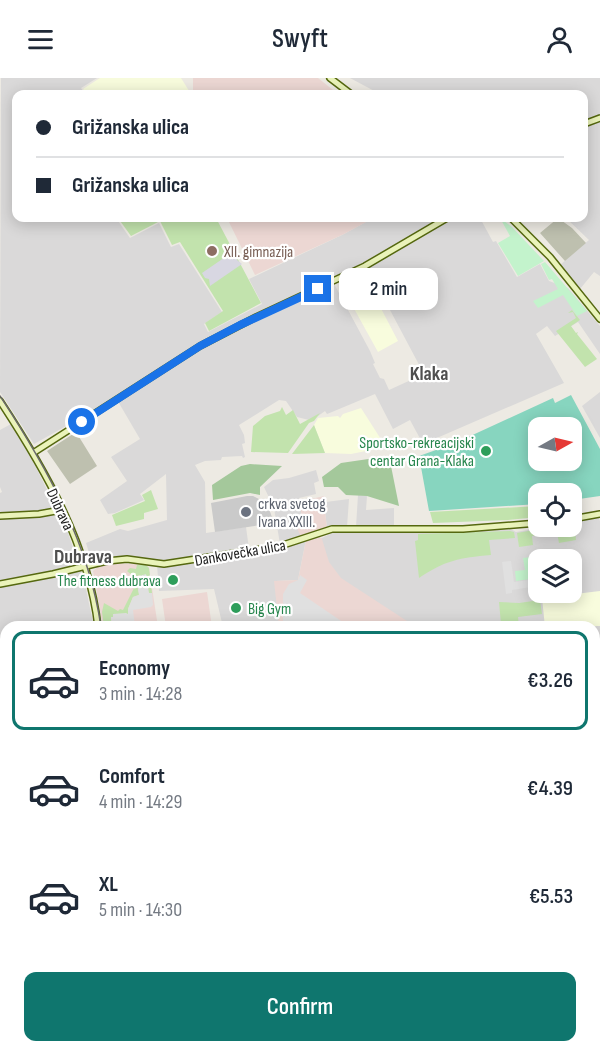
<!DOCTYPE html>
<html lang="en">
<head>
<meta charset="utf-8">
<style>
	body { margin:0; font-family:"Sofia Sans Condensed",sans-serif; background:#f6f6f7; color:#1f2937; height:100vh; display:flex; flex-direction:column; font-size:22px; white-space:nowrap }
	* { box-sizing:border-box; margin:0 }
	p { font-size:20px; color:#747a83 }
	.icon { flex:none; width:33px; height:33px; fill:none; stroke:currentColor; stroke-width:2; stroke-linecap:round; stroke-linejoin:round }
	.map { position:relative; flex:1; overflow:hidden }
	.drawer { position:absolute; left:0px; top:543px; width:600px; height:432px; display:flex; flex-direction:column; background:#fff; border-radius:18px 18px 0 0; box-shadow:0 3px 15px #0003 }
	.drawer>* { flex:none }
	.guide { position:absolute; left:12px; top:12px; width:576px; height:132px; border-radius:12px; box-shadow:0 3px 15px #0003; display:grid; align-content:center; height:132px; padding:0 24px; background:#fff }
	.needle { width:39px; rotate:82deg }
	.fabs { position:absolute; left:528px; top:339px; display:grid; gap:12px }
	.fabs a { display:grid; place-items:center; width:54px; height:54px; border-radius:12px; background:#fff; box-shadow:0 3px 15px #0003; font-size:30px }
	.end { position:absolute; width:27px; height:27px; margin:-14px; border:8px solid #1a73e8; background:#fff; box-shadow:0 0 0 3px #fff }
	.from { border-radius:50% }
	.bubble { position:absolute; height:42px; border-radius:12px; background:#fff; box-shadow:0 3px 15px #0003; font-size:20px; font-weight:600; line-height:42px; text-align:center }
	.guide b { display:flex; align-items:center; gap:21px; height:57px; font-size:22px }
	.guide b+b { border-top:2px solid #e0e1e3 }
	.guide i { width:15px; height:15px; background:#1f2937 }
	ul { padding:10px 0 0; list-style:none }
	li { display:flex; align-items:center; gap:18px; height:99px; margin:0 12px 9px; padding:0 12px; border:3px solid transparent; border-radius:12px }
	li div { flex:1 }
	li b { display:block; font-size:22px }
	li em { font-style:normal; font-weight:600 }
	li.on { border-color:#0f766e }
	li>.icon { width:54px; height:54px; stroke-width:1.5 }
	.cta { display:flex; gap:12px; margin-top:auto; padding:12px 24px }
	.cta a { flex:1; height:69px; border-radius:12px; background:#0f766e; color:#fff; font-size:24px; font-weight:600; line-height:69px; text-align:center }
	header { display:flex; justify-content:space-between; align-items:center; height:78px; padding:0 24px; background:#fff; font-size:27px; font-weight:600 }
	.map>svg:first-child { display:block }
</style>
</head>
<body>
<header><svg class="icon" aria-label="menu" viewBox="0 0 24 24"><path d="M4 6h16M4 12h16M4 18h16"/></svg>Swyft<svg class="icon" aria-label="person" viewBox="0 0 24 24"><circle cx="12" cy="8" r="4"/><path d="M4 21q1-7 8-7t8 7"/></svg></header>
<div class="map">
<svg width="600" height="975" viewBox="0 0 600 975">
	<rect width="100%" height="100%" fill="#edeae3"/>
	<path fill="#dad9d9" fill-rule="evenodd" d="M1 0H97L81 10 85 16H16V140H116L130 160 159 145 171 169 179 166 222 234 204 246 208 254 262 226 249 201 344 156 373 140H480L493 164 496 163 517 199 540 186 549 203 568 210 600 248V276L578 244 555 258 547 248 536 256 564 305 423 366 410 342 393 351 375 316 332 334 327 336 325 333 314 341 309 342 297 339 286 323 279 322 239 347 244 357 245 365 242 366 245 379 243 380 242 378 222 379 221 382 205 383 195 387 205 404 206 455 246 449 249 471 175 482 162 483 131 478 91 481 86 465 120 451 128 453 167 442 166 396 140 416 144 422 115 435 108 436 100 422 127 403 111 379 140 361 116 320 34 366 0 314ZM365 185 424 296 389 312 384 301 380 300 373 286 375 285 370 273 332 202Z
		M350 0H600V198L594 194 580 211 560 187 589 162 566 140H584V16H380Z
		M600 314V360L582 328Z
		M11 346 31 379 68 455 84 502 94 549H6V828H0V415L2 414 0 409V352Z
		M316 392 319 403 314 405 316 416 299 420 302 439 298 445 301 459 280 466 274 430 264 409 273 402 289 400Z
		M358 417 367 418 366 432 394 430V449H356Z
		M349 421 347 449 327 450 325 434 328 432 326 424Z
		M598 438 600 443V722L594 733V549H401L334 502 320 461 332 455 485 453 511 451 516 454 528 452 530 448 538 447V448H572V442ZM538 482H572V514H538Z
		M306 462 298 502 276 503 281 549H223L214 511 159 513 157 487 272 472Z
		M594 936 600 938V975H448L450 969H594Z
		M119 969H243V975H119Z"/>
	<path fill="#ecd7d3" d="M193 0H318L338 16H193Z
		M227 140H366L368 143 344 156 255 197Z
		M324 418 328 433 325 434 327 450 301 459 295 446 298 445 296 440 302 439 299 424Z
		M319 458 322 461 329 484 341 500 407 543 403 549H279L274 503 298 502 306 462Z
		M113 485 147 487 149 490 158 549H103L93 493 99 488Z
		M207 514 212 549H166L162 521Z"/>
	<path fill="#f8fcdd" d="M100 0H181L191 16H87L83 11Z
		M363 196 398 263 378 274 341 207Z
		M361 330 384 366 376 371 351 376 325 375 314 347 318 340 338 338 340 340 343 336Z
		M600 513V548L545 549 542 520Z"/>
	<path fill="#cacaca" d="M247 418H253L267 425 274 445 215 454 211 425Z"/>
	<path fill="#bec0af" d="M558 140 572 150 586 165 565 183 540 155Z
		M76 354 97 388 70 406 47 373Z"/>
	<path fill="#c2e3ad" d="M118 140H216L261 225 209 253 205 245 223 233 180 164 172 167 160 143 131 158Z
		M572 232 580 242 571 248 576 255 578 254 577 256 597 281 585 289 556 253 576 240 573 234 568 235Z
		M282 329 286 337 293 332 300 346 320 335 314 343 309 345 288 375 251 374 253 348 265 338 280 333Z
		M314 347 325 375 292 376Z
		M151 412 158 431 144 435V441L116 448 112 437 145 423 142 417Z
		M538 428V439L508 442 433 445 430 434Z
		M572 446H574L576 462 559 465 557 455 532 458 533 467 519 469 517 455 551 449 572 448Z
		M510 453 514 454 515 460 489 462 491 477C459 480 446 482 419 500L415 463 418 462V456Z
		M137 487H146L149 490 152 515H149L139 497 136 499 139 516H141L133 519 128 531V536L111 540 112 549H104L102 534 104 525 118 533 120 531 123 532 136 506 134 499 127 493 130 490 136 491Z
		M540 522 542 536 518 539 519 549H506L501 546 499 524 519 525Z
		M594 739 600 742V915L594 913V761L598 754 596 753 594 755Z"/>
	<path fill="#a4c89b" d="M389 378 399 428 367 418 346 417 338 409H324L322 399 341 385Z
		M250 386 282 388 260 409V417L250 415 213 422 212 407 241 388Z"/>
	<path fill="#c3f3cc" d="M500 140 512 149 544 183 518 198 498 165 510 158Z
		M545 184 587 233 577 238 563 217 538 230 533 223 558 211 552 201 549 202 541 186Z
		M545 477 546 481 538 482 536 485 538 500 516 503 515 493 525 492 523 480Z"/>
	<path fill="#87d5bf" fill-rule="evenodd" d="M571 317 600 371V418L572 422V416H538V426L429 433 419 378 453 366 553 320 555 325ZM538 350H572V382H538Z"/>
	<path fill="#e0e0e0" d="M511 483 514 504 536 501 537 508 512 512V515L506 516 502 484Z
		M146 496 149 515H152L153 527 151 529 133 532 135 549H112L111 539H113V536L126 535 128 536V531L133 519 139 517 136 499Z
		M300 497 307 502 300 515 350 549H283V516L289 506 298 502Z"/>
	<path fill="#d8d7e2" d="M234 173 237 177V182L242 186 210 208 209 201 205 200 202 195Z"/>
	<g fill="none" stroke-linecap="round" stroke-linejoin="round">
		<path stroke="#a7c7d6" stroke-width="1.5" d="M594 920 600 921
			M421 975 437 969"/>
		<defs>
			<path id="secondary" d="M330 0 351 16
				M584 46 600 40
				M511 140 550 179 600 241
				M0 323C44 390 89 467 98 549
				M33 375 200 268 256 239 365 188 447 140
				M0 438 39 436 61 432
				M572 441 600 436
				M0 506 53 496 107 483 127 481 164 486 280 468 332 451H463L538 445
				M594 720 600 711
				M0 770 6 768
				M594 931 600 933
				M21 975 45 969
				M105 975V969"/>
		</defs>
		<use href="#secondary" stroke="#55680f" stroke-width="8"/>
		<use href="#secondary" stroke="#eaf3ba" stroke-width="5"/>
		<path stroke="#6a6a6a" stroke-width="1.5" d="M0 318C46 388 89 465 101 549
			M102 975V969"/>
	</g>
	<g fill="none" stroke-linecap="round" stroke-linejoin="round">
		<path stroke="#1a73e8" stroke-width="8" d="M82 344 200 268 240 247 318 211"/>
	</g>
	<circle fill="#8d6e63" stroke="#fff" stroke-width="2" cx="212" cy="173" r="6"/>
	<g fill="#2e9e5b" stroke="#fff" stroke-width="2">
		<circle cx="486" cy="373" r="6"/>
		<circle cx="173" cy="502" r="6"/>
		<circle cx="236" cy="530" r="6"/>
	</g>
	<circle fill="#6b7280" stroke="#fff" stroke-width="2" cx="246" cy="434" r="6"/>
	<g text-anchor="middle" stroke-width="4.5" stroke-linejoin="round" paint-order="stroke">
		<g font-size="16" fill="#785e54" stroke="#fff" text-anchor="start">
			<text x="224" y="179">XII. gimnazija</text>
		</g>
		<g font-size="16" fill="#27864d" stroke="#fff" text-anchor="end">
			<text x="474" y="370">Sportsko-rekreacijski<tspan x="474" dy="18">centar Grana-Klaka</tspan></text>
			<text x="161" y="508">The fitness dubrava</text>
			<text x="248" y="536" text-anchor="start">Big Gym</text>
		</g>
		<g font-size="16" fill="#5b616d" stroke="#fff" text-anchor="start">
			<text x="258" y="431">crkva svetog<tspan x="258" dy="18">Ivana XXIII.</tspan></text>
		</g>
		<g font-size="16" fill="#1c1c1c" stroke="#fff">
			<text transform="translate(61 431) rotate(65)" y="6">Dubrava</text>
			<text transform="translate(240 474) rotate(-10)" y="6">Dankovečka ulica</text>
		</g>
		<g font-size="20" font-weight="bold" fill="#4f4f4f" stroke="#fff">
			<text x="429" y="302">Klaka</text>
			<text x="83" y="485">Dubrava</text>
		</g>
	</g>
</svg>
<div class="fabs">
<a><svg class="needle" viewBox="-14 -14 28 28"><path d="M0-13l5 13h-10z" fill="#e53935"/><path d="M0 13l5-13h-10z" fill="#747a83"/></svg></a>
<a><svg class="icon" aria-label="locate" viewBox="0 0 24 24"><circle cx="12" cy="12" r="6"/><path d="M12 2v4M12 18v4M2 12h4M18 12h4"/></svg></a>
<a><svg class="icon" aria-label="layers" viewBox="0 0 24 24"><path d="M12 4l9 5-9 5-9-5zM3 14l9 5 9-5"/></svg></a>
</div>
<i class="end from" style="left:82px;top:344px"></i>
<i class="end" style="left:318px;top:211px"></i>
<div class="bubble" style="left:339px;top:190px;width:99px">2 min</div>
<div class="guide">
<b><i class="from"></i>Grižanska ulica</b>
<b><i></i>Grižanska ulica</b>
</div>
<section class="drawer">
<ul>
<li class="on"><svg class="icon" aria-label="car" viewBox="0 0 24 24"><path d="M5 17H2v-5l4-1 3-4h7l3 4 3 1v5h-3M9 17h6M6 11h13"/><circle cx="7" cy="17" r="2"/><circle cx="17" cy="17" r="2"/></svg><div><b>Economy</b><p>3 min · 14:28</p></div><em>€3.26</em></li>
<li><svg class="icon" aria-label="car" viewBox="0 0 24 24"><path d="M5 17H2v-5l4-1 3-4h7l3 4 3 1v5h-3M9 17h6M6 11h13"/><circle cx="7" cy="17" r="2"/><circle cx="17" cy="17" r="2"/></svg><div><b>Comfort</b><p>4 min · 14:29</p></div><em>€4.39</em></li>
<li><svg class="icon" aria-label="car" viewBox="0 0 24 24"><path d="M5 17H2v-5l4-1 3-4h7l3 4 3 1v5h-3M9 17h6M6 11h13"/><circle cx="7" cy="17" r="2"/><circle cx="17" cy="17" r="2"/></svg><div><b>XL</b><p>5 min · 14:30</p></div><em>€5.53</em></li>
</ul>
<div class="cta"><a>Confirm</a></div>
</section>
</div>
</body>
</html>
